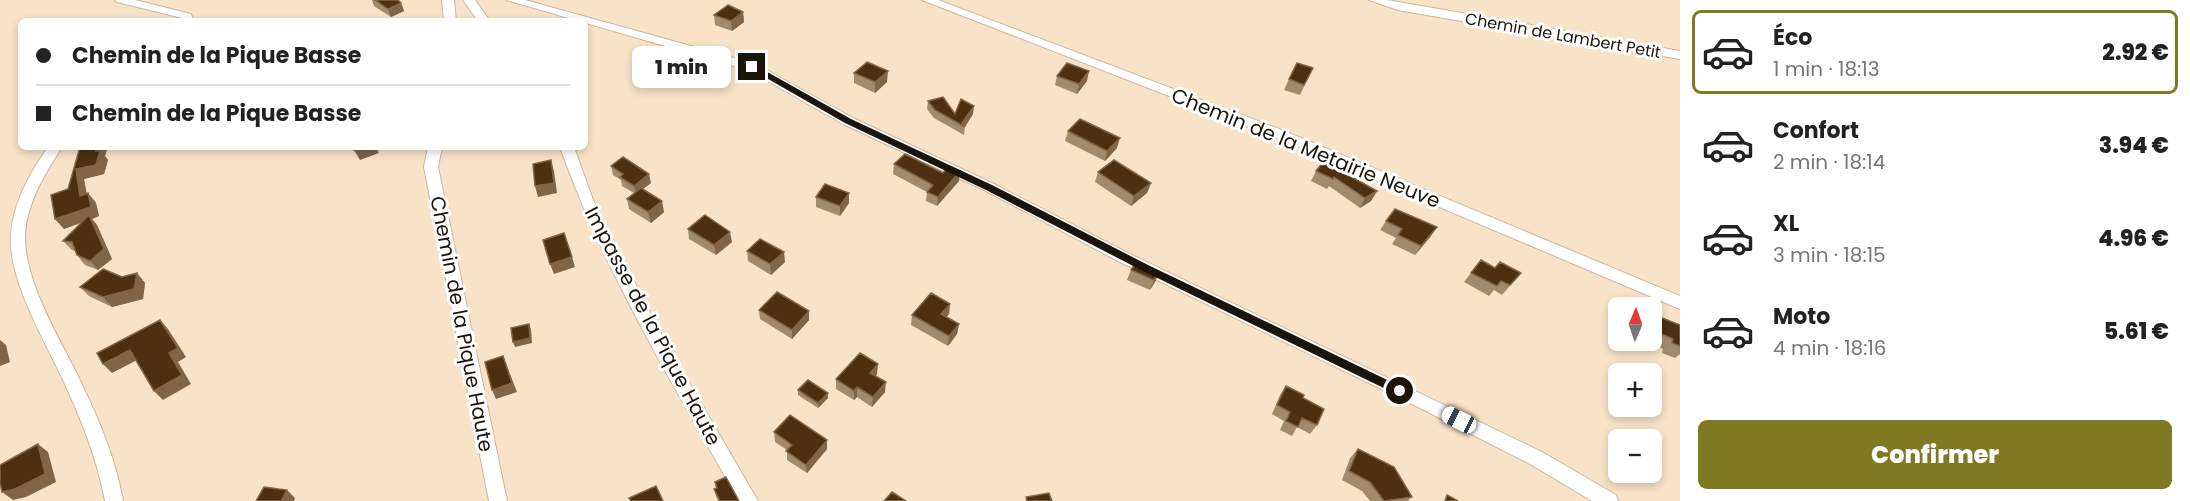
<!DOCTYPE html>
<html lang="fr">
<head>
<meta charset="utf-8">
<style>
	body { margin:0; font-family:Poppins,sans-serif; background:#f6f6f6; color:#222; height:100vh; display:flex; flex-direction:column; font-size:22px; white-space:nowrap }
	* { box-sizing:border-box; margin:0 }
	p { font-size:20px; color:#767676 }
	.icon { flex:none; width:33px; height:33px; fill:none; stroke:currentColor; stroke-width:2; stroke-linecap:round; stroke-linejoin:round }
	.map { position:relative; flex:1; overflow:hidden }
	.sheet { display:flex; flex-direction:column; background:#fff; width:510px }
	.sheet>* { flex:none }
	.banner { position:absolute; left:18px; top:18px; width:570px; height:132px; border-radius:9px; box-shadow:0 3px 9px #0003; display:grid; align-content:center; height:132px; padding:0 18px; background:#fff }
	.needle { width:39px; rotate:2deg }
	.fabs { position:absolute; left:1608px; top:297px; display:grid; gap:12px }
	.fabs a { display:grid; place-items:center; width:54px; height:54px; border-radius:9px; background:#fff; box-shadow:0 3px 9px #0003; font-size:30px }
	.end { position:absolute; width:27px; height:27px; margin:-14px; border:8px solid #1b140a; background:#fff; box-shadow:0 0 0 3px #fff }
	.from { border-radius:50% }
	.bubble { position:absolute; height:42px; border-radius:9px; background:#fff; box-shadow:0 3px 9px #0003; font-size:20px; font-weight:800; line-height:42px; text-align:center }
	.car { position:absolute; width:18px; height:36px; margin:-18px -9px; border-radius:8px; box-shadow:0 0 4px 2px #0007; background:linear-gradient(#fff 24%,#345 0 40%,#fff 0 76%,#345 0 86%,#fff 0) }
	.banner b { display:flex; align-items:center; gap:21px; height:57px; font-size:22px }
	.banner b+b { border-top:2px solid #e0e0e0 }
	.banner i { width:15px; height:15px; background:#222 }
	ul { padding:10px 0 0; list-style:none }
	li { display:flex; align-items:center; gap:18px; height:84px; margin:0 12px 9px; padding:0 6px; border:3px solid transparent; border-radius:9px }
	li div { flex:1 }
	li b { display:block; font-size:22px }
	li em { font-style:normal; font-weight:800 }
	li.active { border-color:#7f7a21 }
	li>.icon { width:54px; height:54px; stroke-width:1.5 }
	.action { display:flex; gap:12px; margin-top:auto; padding:12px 18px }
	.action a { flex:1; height:69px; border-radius:9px; background:#7f7a21; color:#fff; font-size:24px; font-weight:800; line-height:69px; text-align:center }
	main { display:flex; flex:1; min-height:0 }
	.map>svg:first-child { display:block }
</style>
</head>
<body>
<main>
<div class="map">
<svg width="1680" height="501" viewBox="0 0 1680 501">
	<rect width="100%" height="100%" fill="#f8e3c8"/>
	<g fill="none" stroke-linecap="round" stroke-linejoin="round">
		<defs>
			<path id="street" d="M115 0H135L191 14 194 21H182V18L117 2Z
				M442 0H454L456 21H444Z
				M463 0H475L490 21H478Z
				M506 0H525L756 64 853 118 994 184 1130 254 1542 452 1616 495 1618 501H1592L1530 464 1414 405 1120 262 984 190 843 124 748 70Z
				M922 0H938L1282 130 1680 296V309L1272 136Z
				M1369 0H1387L1680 51V59L1398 10Z
				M48 147H62C45 174 27 202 25 235 24 278 55 331 74 368 95 411 115 454 123 501H105C97 458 81 419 63 380 44 339 8 280 11 235 13 202 30 173 48 147Z
				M428 147H442L438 167 507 501H489L424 167Z
				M560 147H574L593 200 662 336 758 501H739C674 386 604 272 560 147Z"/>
		</defs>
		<use href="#street" stroke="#cbb79d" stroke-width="2"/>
		<use href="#street" fill="#fff" fill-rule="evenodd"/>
	</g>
	<path fill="#a28a6c" d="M372 0H398L401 3 404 11 391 17 374 6Z
		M743 12 744 22 732 31 715 25 714 15Z
		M1313 68 1300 95 1284 90 1289 79Z
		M854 73 887 82 875 93 854 83Z
		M1057 76 1087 81 1077 94 1055 85Z
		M928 101 955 114H973L965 126 964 135 934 118 927 109Z
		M1068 131 1117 148 1105 161 1065 141Z
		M80 147H105L107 149 105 156 108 160 104 174 84 179 86 194 88 193 96 203 99 216 92 219 97 225 112 259 98 270 85 265 77 255 75 251 72 250 63 241 83 222 64 229 55 219 68 189Z
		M894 164 959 181 937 206 926 201 927 192 893 174Z
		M611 166 651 183 643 189 664 212 651 223 629 209 627 199 634 193 622 186 621 180 613 175Z
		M1339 170 1377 191 1371 201 1360 208 1329 186 1327 189 1311 181 1316 171Z
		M1098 172 1151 183 1147 193 1131 206 1095 182Z
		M849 193V203L840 216 816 207V197Z
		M1386 221 1431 236 1415 255 1392 244 1396 238 1380 230Z
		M688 229 732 242 716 255 689 239Z
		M747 251 785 262 771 275 748 261Z
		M1481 260 1495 268 1521 273 1502 295 1494 290 1489 296 1464 282Z
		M1131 270 1159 272 1155 282 1150 290 1127 280Z
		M137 273 145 283 143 299 112 307 89 296 80 287Z
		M950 304 949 314 946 317 959 324 957 334 948 346 911 325 912 315Z
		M759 310 809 320 792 339 760 319Z
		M1652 314 1680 325V354L1675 358 1662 353 1663 349 1644 340H1652Z
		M877 374 876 376 885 392 872 407 857 397 854 400 836 389V379Z
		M1286 386 1303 398 1317 425 1310 434 1297 427 1292 436 1280 430 1284 421 1272 414 1280 395Z
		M798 390 828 398 818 408 798 395Z
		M774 432 827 449 807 473 787 460V450L775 442Z
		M1358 449 1412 497 1408 501H1370L1362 491 1342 480 1350 458Z
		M715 482 739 501H718L716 496 714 489 716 488Z"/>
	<path fill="#806647" d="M401 3 404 11 391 17 388 9Z
		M743 12 744 22 732 31 731 21Z
		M888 71 887 82 875 93V82Z
		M1089 71 1087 81 1077 94 1079 84Z
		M974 106 973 114 965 127 962 123Z
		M1120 138 1117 148 1105 161 1107 151Z
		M97 147H105L107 149 105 156 108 160 104 174 84 179 89 206 80 196 76 169 96 151Z
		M362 147H376L379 153 360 160 354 150Z
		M551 160 554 171 557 193 538 197 535 186Z
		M960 171 959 181 937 206 938 197Z
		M649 174 651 183 636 194 634 186Z
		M1151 183 1147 193 1131 206 1134 196Z
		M1377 191 1371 201 1360 208 1365 198Z
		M88 193 96 203 99 216 92 219 97 225 112 259 98 270 90 261 91 219 64 229 55 219Z
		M849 193V203L840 216V206Z
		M662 201 664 212 651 223 648 212Z
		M1437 227 1431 236 1415 255 1421 246Z
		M730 232 732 242 716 255 714 245Z
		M784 252 785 262 771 275 770 264Z
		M572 257 575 267 554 274 550 264Z
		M1159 272 1155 282 1150 290 1154 280Z
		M137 273 145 283 143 299 112 307 103 297Z
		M950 304 949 314 940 324 941 314Z
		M809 311V320L792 339V330Z
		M160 320 168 329 186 357 178 362 191 384 163 400 154 391 169 353Z
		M529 324 531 329 532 343 515 347 513 342Z
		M959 324 957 334 948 346 949 336Z
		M0 340 6 345 10 362 0 366Z
		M130 350 139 359 112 373 103 364Z
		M503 356 517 392 496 399 492 390Z
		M878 364 877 374 870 382V373Z
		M886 382 885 392 872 407 873 397Z
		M857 387V397L854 400V391Z
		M828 393V398L818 408V403Z
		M827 440V449L807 473 806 465Z
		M38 444 48 452 56 482 26 497 13 500 2 492Z
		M287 490 295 498 294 501H281Z"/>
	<path fill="#4c3010" stroke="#806647" stroke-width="1.5" d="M375 0H398L401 3 388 9Z
		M728 5 743 12 731 21 714 15Z
		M867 62 888 71 875 82 854 73Z
		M1067 63 1089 71 1079 84 1057 76Z
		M1297 63 1313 68 1304 85 1289 79Z
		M943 97 955 114 961 99 974 106 962 123 965 127 935 110 928 101Z
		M1080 119 1120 138 1107 151 1068 131Z
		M80 147H97L96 151 100 150 96 165 76 169 80 196 88 193 91 207 55 219 51 195 68 189Z
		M353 147H362L354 150Z
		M905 154 943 173 948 166 960 171 938 197 927 192 933 185 894 164Z
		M623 157 649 174 634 186 620 177 623 174 611 166Z
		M551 160 554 183 535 186 533 164Z
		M1114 160 1151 183 1134 196 1098 172Z
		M1324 161 1341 168 1339 170 1377 191 1365 198 1334 177 1333 179 1316 171Z
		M825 184 849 193 840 206 816 197Z
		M641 188 662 201 648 212 627 199Z
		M1395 209 1437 227 1421 246 1398 235 1402 229 1386 221Z
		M89 215 104 249 90 261 77 255 72 242 63 241Z
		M705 215 730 232 714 245 688 229Z
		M564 233 572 257 550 264 543 240Z
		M760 239 784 252 770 264 747 251Z
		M1481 260 1495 268 1500 262 1521 273 1510 285 1501 281 1497 286 1471 273Z
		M1137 261 1159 272 1154 280 1131 270Z
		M103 269 122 277 137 273 134 289 103 297 80 287Z
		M777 292 809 311 792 330 759 310Z
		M931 293 950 304 941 314 959 324 949 336 912 315Z
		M1652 314 1680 325V346L1672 343 1673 339 1652 330Z
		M160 320 178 348 169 353 182 375 154 391 130 350 103 364 97 353Z
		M529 324 530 338 513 342 511 328Z
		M860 353 878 364 870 373 886 382 873 397 857 387 854 391 836 379Z
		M503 356 512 383 492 390 485 362Z
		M808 380 828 393 818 403 798 390Z
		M1286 386 1304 395 1303 398 1324 409 1317 425 1302 418 1298 427 1286 421 1290 412 1277 405Z
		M790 415 827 440 806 465 786 451 792 445 774 432Z
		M38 444 45 474 15 489 2 492 0 483V465Z
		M1358 449 1394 467 1412 497 1384 501 1370 482 1349 471Z
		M726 477 739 501H720L714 489 717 488 715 482Z
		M656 486 663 501H631L629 498Z
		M264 487 287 490 281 501H256Z
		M892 492 906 501H884Z
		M1049 493 1052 501H1027L1026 497Z
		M1447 495 1458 501H1445Z"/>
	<path fill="#1b140a" d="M749 65H755L851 119 992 185 1148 265 1404 388V394H1396L1141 270 986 190 845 123 749 68Z"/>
	<g text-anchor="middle" stroke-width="6" stroke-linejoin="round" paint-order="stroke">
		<g font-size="16" fill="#1b140a" stroke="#fff">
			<text transform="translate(1563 35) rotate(10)" y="6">Chemin de Lambert Petit</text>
		</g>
		<g font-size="20" fill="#1b140a" stroke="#fff">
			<text transform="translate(1306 148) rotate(22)" y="7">Chemin de la Metairie Neuve</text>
			<text transform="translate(462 324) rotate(79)" y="7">Chemin de la Pique Haute</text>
			<text transform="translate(653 326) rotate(62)" y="7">Impasse de la Pique Haute</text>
		</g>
	</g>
</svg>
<div class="fabs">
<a><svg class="needle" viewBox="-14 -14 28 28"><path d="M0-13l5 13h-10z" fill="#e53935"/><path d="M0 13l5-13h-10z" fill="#767676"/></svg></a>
<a>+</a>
<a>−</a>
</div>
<i class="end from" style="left:1400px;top:391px"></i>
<i class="end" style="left:752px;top:67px"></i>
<div class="bubble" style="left:632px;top:46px;width:99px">1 min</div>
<i class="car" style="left:1459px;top:420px;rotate:297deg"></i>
<div class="banner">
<b><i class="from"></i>Chemin de la Pique Basse</b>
<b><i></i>Chemin de la Pique Basse</b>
</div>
</div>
<section class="sheet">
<ul>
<li class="active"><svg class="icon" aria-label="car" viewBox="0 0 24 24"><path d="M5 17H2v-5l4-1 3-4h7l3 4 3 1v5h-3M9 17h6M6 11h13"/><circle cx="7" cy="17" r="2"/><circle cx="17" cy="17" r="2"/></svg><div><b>Éco</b><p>1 min · 18:13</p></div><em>2.92 €</em></li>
<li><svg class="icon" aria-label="car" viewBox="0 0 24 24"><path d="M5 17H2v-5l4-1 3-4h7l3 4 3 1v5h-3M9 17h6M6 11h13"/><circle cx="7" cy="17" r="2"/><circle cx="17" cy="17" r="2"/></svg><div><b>Confort</b><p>2 min · 18:14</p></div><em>3.94 €</em></li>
<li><svg class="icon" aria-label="car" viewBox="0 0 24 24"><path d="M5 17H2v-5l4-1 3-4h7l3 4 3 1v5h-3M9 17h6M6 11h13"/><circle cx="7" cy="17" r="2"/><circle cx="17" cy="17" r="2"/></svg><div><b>XL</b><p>3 min · 18:15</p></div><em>4.96 €</em></li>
<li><svg class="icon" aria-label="car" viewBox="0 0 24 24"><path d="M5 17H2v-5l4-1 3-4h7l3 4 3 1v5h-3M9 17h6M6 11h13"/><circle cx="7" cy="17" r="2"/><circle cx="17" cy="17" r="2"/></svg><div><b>Moto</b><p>4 min · 18:16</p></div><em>5.61 €</em></li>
</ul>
<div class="action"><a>Confirmer</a></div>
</section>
</main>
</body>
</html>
